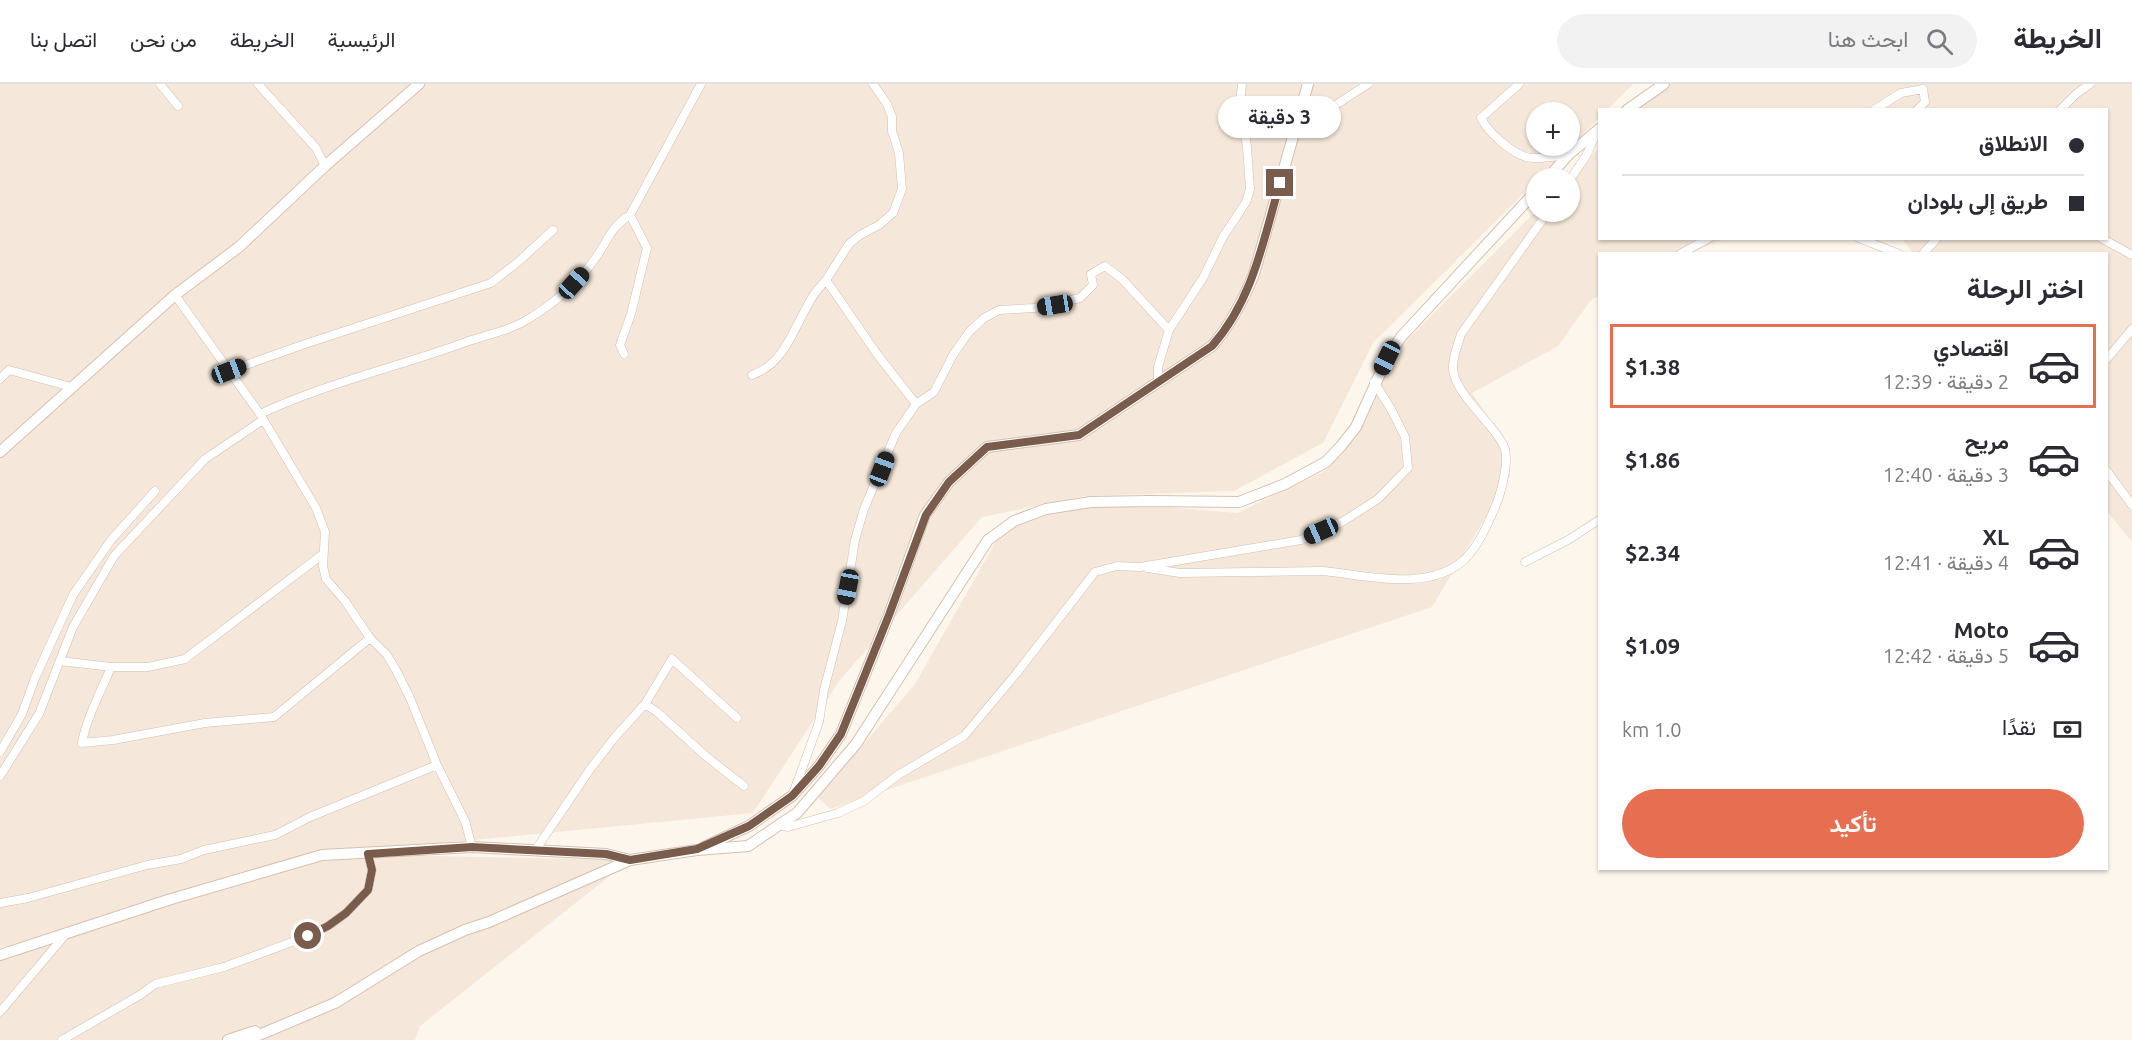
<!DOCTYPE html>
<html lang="ar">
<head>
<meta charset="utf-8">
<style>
	body { margin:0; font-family:Ubuntu,Vazirmatn,sans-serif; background:#f2f2f3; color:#2b2b33; direction:rtl; height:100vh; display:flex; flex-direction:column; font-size:22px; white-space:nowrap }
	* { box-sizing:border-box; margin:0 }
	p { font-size:20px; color:#7c7c81 }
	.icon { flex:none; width:33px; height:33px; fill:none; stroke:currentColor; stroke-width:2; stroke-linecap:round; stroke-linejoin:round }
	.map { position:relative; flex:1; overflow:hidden; direction:ltr }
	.side { position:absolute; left:1598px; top:168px; width:510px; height:618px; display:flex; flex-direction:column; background:#fff; border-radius:0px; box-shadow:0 2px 4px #0004; direction:rtl }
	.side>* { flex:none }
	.top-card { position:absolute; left:1598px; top:24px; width:510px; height:132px; border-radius:0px; box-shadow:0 2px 4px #0004; direction:rtl; display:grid; align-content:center; height:132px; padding:0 24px; background:#fff }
	.tools { position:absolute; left:1526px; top:18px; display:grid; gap:12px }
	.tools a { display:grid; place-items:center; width:54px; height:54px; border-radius:50%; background:#fff; box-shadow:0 2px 4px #0004; font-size:30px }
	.end { position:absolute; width:27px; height:27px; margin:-14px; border:8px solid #7a5c4d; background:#fff; box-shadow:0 0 0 3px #fff }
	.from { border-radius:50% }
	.bubble { position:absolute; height:42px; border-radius:21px; background:#fff; box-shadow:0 2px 4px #0004; font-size:20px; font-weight:600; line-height:42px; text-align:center; direction:rtl }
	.car { position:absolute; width:18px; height:36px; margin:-18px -9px; border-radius:8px; box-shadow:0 0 4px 2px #0007; background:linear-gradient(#222 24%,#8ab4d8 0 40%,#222 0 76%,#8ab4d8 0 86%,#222 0) }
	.top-card b { display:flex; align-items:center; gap:21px; height:57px; font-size:22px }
	.top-card b+b { border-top:2px solid #e1e1e2 }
	.top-card i { width:15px; height:15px; background:#2b2b33 }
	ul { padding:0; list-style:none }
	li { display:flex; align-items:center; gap:18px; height:84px; margin:0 12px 9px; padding:0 12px; border:3px solid transparent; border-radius:0px }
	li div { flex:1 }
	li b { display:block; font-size:22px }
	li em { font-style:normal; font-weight:600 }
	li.on { border-color:#e76f51 }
	li>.icon { width:54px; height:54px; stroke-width:1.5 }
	h2 { padding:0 24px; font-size:27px; line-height:72px }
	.pay { display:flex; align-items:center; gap:15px; height:66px; padding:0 24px; font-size:22px }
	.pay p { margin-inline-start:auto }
	.button { display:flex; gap:12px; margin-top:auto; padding:12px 24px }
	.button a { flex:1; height:69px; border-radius:36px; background:#e76f51; color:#fff; font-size:24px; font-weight:600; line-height:69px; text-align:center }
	header { display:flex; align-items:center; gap:36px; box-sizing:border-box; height:84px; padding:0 30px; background:#fff; border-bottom:2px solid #e1e1e2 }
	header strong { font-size:28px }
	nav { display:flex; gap:33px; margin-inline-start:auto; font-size:21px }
	.search { width:420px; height:54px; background:#f2f2f3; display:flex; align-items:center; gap:15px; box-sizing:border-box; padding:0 21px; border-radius:33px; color:#7c7c81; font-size:22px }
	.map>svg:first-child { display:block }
</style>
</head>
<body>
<header>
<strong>الخريطة</strong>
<div class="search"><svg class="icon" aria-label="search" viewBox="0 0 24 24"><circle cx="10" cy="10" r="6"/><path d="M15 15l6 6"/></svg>ابحث هنا</div>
<nav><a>الرئيسية</a><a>الخريطة</a><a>من نحن</a><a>اتصل بنا</a></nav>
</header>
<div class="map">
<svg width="2132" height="956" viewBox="0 0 2132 956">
	<rect width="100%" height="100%" fill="#fdf6ec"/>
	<path fill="#f5e8da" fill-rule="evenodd" d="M0 0H1633L1608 25 1599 26V34L1538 94H1536V97L1373 259 1323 359 1234 407 1085 412 982 433 840 596 753 729 329 770 630 776 420 942 415 956H0V871L278 784 0 864ZM1536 28H1569V62H1536Z
		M1667 0H2132V458L2106 426V170L1913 169 1902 155 2106 154V26H1639Z
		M1599 64V154L1723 155 1691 169 1599 170V212L1591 216 1558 262 1472 309 1508 361 1510 392 1432 523 830 725 818 713 915 600 998 454 1045 421 1133 420 1237 429 1325 387 1335 375 1401 262 1536 127 1569 128V94Z"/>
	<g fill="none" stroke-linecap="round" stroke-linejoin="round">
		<defs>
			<path id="street" d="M160 0 178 22
				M258 0 316 64 325 82
				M873 0 887 20 892 33V47L899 69 902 105 893 129 879 141 860 151 849 160 826 196 877 270 916 320
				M1519 0 1481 34C1488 48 1510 68 1526 73 1538 76 1556 72 1568 71
				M1874 26 1901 9 1923 5 1925 18 1917 26
				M2060 26 2076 10 2090 0
				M1297 35 1311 37 1368 0
				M1569 97 1586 72 1597 48
				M1859 154 1899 170
				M2101 154 2132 171
				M1680 170 1709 154
				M1923 170 1937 154
				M175 211 260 330 316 424 325 448 323 482 326 495 345 517 370 554 387 571 396 586 410 614 437 681 465 737 472 763
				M624 270 620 261 631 230 647 164 630 131 701 0
				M2106 276 2132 245
				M229 287 305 260 491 199 518 178 553 146
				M752 291C784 280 793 246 809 219 813 210 820 203 826 196
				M0 295 9 286 71 303
				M1158 298V283L1169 246 1203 194 1223 153 1246 118 1250 105 1247 63 1240 19 1242 0
				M260 330C326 299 398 283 466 258 488 250 510 247 530 234 554 219 578 199 594 176 608 158 609 144 630 131
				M2106 386 2132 421
				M323 470 185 575 148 583H111C101 608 87 632 82 659L113 656 205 639 274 633 370 554
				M1525 478 1568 456 1599 436
				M1148 484 1180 489 1323 487C1365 491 1429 509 1465 475 1478 462 1486 444 1493 428 1500 413 1509 382 1505 365 1503 358 1495 348 1490 342 1479 328 1454 304 1453 285 1452 274 1458 261 1461 250L1548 128
				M60 577 111 583
				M645 620 657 628 708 674 744 702
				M0 668 22 630 35 594 73 511 111 456 155 407
				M0 692 39 630 73 543 114 472 205 375 263 336
				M794 707 819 638 824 606 842 537 855 456 864 425 896 349 916 320 934 308 953 271 969 248 984 234 999 226 1034 224 1080 214 1093 201 1091 190 1105 182 1122 195 1169 246
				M779 741 788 743 838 729 864 717 898 691 964 652 1016 590 1095 488 1117 482 1140 483 1301 456 1342 438 1378 415 1408 384 1405 353 1391 325 1374 298
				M536 765 591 684 615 653 645 620 672 575 737 634
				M0 819 28 814 147 781 181 775 204 766 275 751 310 733 437 681
				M0 928 66 850
				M62 956 140 911 155 900 224 883 308 852 328 842 346 829 368 806 372 786 368 770"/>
			<path id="secondary" d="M1627 26 1664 0
				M1548 94 1568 71 1599 45
				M0 368 175 211 239 163 325 82 419 0
				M704 763 749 742 792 712 819 682 841 650 889 531 925 431 949 398 987 363 1079 351 1212 262C1231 240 1243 217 1254 190L1308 0
				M0 871 168 816 322 771 472 763 606 770 630 776
				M228 956 255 947
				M247 956 335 919 419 867 465 846 489 838 630 776 697 766 748 762 779 741 797 729 856 660 988 456 1014 437 1046 425 1091 418 1150 417 1239 418 1285 400 1326 378 1341 362 1356 343 1387 274 1401 253 1536 107"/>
		</defs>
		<use href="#street" stroke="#d1beb0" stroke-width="9"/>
		<use href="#secondary" stroke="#d6c0b0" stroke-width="12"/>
		<use href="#street" stroke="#fff" stroke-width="8"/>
		<use href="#secondary" stroke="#fff" stroke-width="10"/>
	</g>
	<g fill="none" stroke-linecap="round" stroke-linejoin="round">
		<path stroke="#7a5c4d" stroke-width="8" d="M308 852 328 842 346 829 368 806 372 786 368 770 472 763 606 770 630 776 697 765 749 742 792 712 819 682 841 650 889 531 926 431 949 398 987 363 1079 351 1212 262C1253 216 1263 157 1280 99"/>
	</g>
</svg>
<div class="tools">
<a>+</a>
<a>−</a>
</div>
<i class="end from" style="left:308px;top:852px"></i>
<i class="end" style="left:1280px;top:99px"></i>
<div class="bubble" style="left:1218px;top:12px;width:123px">3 دقيقة</div>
<i class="car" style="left:574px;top:199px;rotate:42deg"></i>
<i class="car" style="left:1055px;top:221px;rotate:261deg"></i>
<i class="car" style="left:1387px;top:274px;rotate:206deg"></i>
<i class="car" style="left:229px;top:287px;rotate:69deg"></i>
<i class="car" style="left:882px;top:385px;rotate:21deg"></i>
<i class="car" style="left:1321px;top:447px;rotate:246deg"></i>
<i class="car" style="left:848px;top:503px;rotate:191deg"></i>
<div class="top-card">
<b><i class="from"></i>الانطلاق</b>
<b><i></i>طريق إلى بلودان</b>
</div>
<section class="side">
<h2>اختر الرحلة</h2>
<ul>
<li class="on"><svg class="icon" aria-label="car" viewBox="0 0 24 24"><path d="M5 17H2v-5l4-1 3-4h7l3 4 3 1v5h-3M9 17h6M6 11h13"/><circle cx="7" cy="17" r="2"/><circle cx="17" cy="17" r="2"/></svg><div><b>اقتصادي</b><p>2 دقيقة · 12:39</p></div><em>$1.38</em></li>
<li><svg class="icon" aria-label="car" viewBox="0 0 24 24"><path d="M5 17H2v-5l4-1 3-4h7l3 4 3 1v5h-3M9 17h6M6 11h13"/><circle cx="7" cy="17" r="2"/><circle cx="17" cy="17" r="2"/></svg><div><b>مريح</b><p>3 دقيقة · 12:40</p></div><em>$1.86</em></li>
<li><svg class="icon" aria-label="car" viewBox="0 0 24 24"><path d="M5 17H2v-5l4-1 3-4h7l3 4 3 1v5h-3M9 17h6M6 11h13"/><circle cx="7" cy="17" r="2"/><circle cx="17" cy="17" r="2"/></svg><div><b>XL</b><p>4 دقيقة · 12:41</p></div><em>$2.34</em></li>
<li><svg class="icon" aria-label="car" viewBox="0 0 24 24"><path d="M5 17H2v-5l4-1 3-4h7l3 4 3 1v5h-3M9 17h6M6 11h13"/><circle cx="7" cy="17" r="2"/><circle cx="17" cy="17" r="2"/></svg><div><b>Moto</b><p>5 دقيقة · 12:42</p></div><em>$1.09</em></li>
</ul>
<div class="pay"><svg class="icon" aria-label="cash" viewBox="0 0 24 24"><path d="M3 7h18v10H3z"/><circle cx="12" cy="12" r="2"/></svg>نقدًا<p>1.0 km</p></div>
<div class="button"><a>تأكيد</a></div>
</section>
</div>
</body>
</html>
